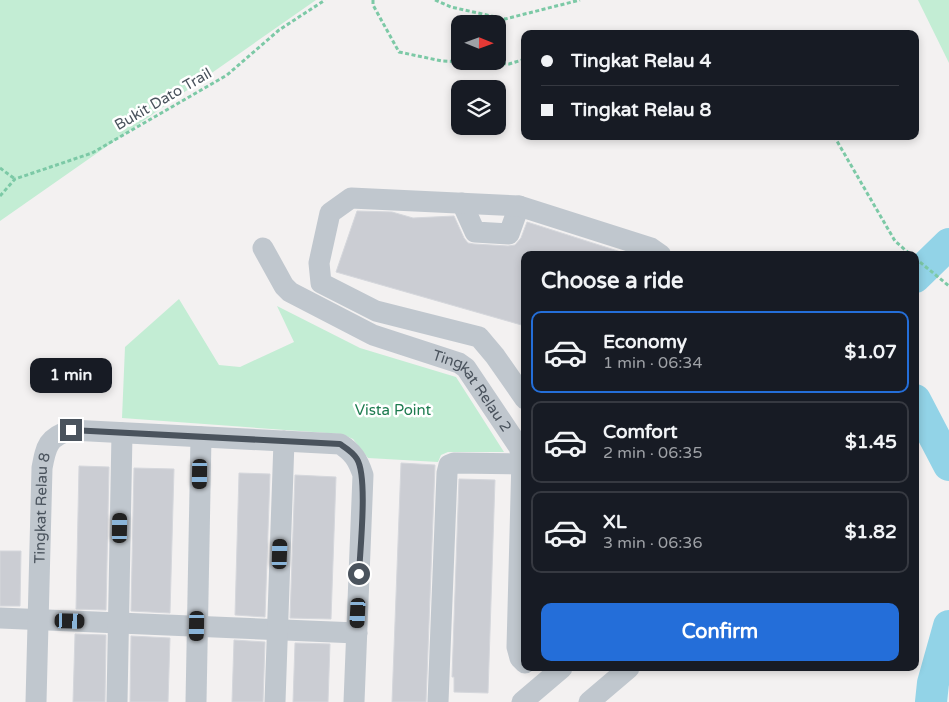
<!DOCTYPE html>
<html lang="en">
<head>
<meta charset="utf-8">
<style>
	body { margin:0; font-family:"Varela Round",sans-serif; background:#20242c; color:#f1f3f6; height:100vh; display:flex; flex-direction:column; font-size:19px; white-space:nowrap }
	* { box-sizing:border-box; margin:0 }
	p { font-size:16px; color:#9ea1a6 }
	.icon { flex:none; width:28px; height:28px; fill:none; stroke:currentColor; stroke-width:2; stroke-linecap:round; stroke-linejoin:round }
	.map { position:relative; flex:1; overflow:hidden }
	.drawer { position:absolute; left:521px; top:251px; width:398px; height:420px; display:flex; flex-direction:column; background:#171b24; border-radius:10px; box-shadow:0 2px 8px #0003 }
	.drawer>* { flex:none }
	.guide { position:absolute; left:521px; top:30px; width:398px; height:110px; border-radius:10px; box-shadow:0 2px 8px #0003; display:grid; align-content:center; height:110px; padding:0 20px; background:#171b24 }
	.needle { width:32px; rotate:91deg }
	.controls { position:absolute; left:451px; top:15px; display:grid; gap:10px }
	.controls a { display:grid; place-items:center; width:55px; height:55px; border-radius:10px; background:#171b24; box-shadow:0 2px 8px #0003; font-size:25px }
	.end { position:absolute; width:22px; height:22px; margin:-11px; border:6px solid #4a535d; background:#fff; box-shadow:0 0 0 2px #fff }
	.from { border-radius:50% }
	.bubble { position:absolute; height:35px; border-radius:10px; background:#171b24; box-shadow:0 2px 8px #0003; font-size:16px; font-weight:800; line-height:35px; text-align:center }
	.car { position:absolute; width:15px; height:30px; margin:-15px -8px; border-radius:6px; box-shadow:0 0 4px 1px #0007; background:linear-gradient(#222 24%,#8ab4d8 0 40%,#222 0 76%,#8ab4d8 0 86%,#222 0) }
	.guide b { display:flex; align-items:center; gap:18px; height:48px; font-size:19px }
	.guide b+b { border-top:1px solid #363941 }
	.guide i { width:12px; height:12px; background:#f1f3f6 }
	ul { padding:0; list-style:none }
	li { display:flex; align-items:center; gap:15px; height:82px; margin:0 10px 8px; padding:0 10px; border:2px solid #363941; border-radius:10px }
	li div { flex:1 }
	li b { display:block; font-size:19px }
	li em { font-style:normal; font-weight:800 }
	li.current { border-color:#246ed9 }
	li>.icon { width:45px; height:45px; stroke-width:1.5 }
	h2 { padding:0 20px; font-size:22px; line-height:60px }
	.primary-button { display:flex; gap:10px; margin-top:auto; padding:10px 20px }
	.primary-button a { flex:1; height:58px; border-radius:10px; background:#246ed9; color:#fff; font-size:20px; font-weight:800; line-height:58px; text-align:center }
	.map>svg:first-child { display:block }
</style>
</head>
<body>
<div class="map">
<svg width="949" height="702" viewBox="0 0 949 702">
	<rect width="100%" height="100%" fill="#f3f1f1"/>
	<path fill="#c3edd4" d="M0 0H316L0 221Z
		M918 0H949V63Z
		M179 299 219 365 240 367 294 342 277 306 360 348 456 377 504 452H448L441 455 438 462 368 458 353 439 341 434 122 418 125 347Z"/>
	<g fill="none" stroke-linecap="round" stroke-linejoin="round">
		<path stroke="#92d3e7" stroke-width="32" d="M915 277 949 244
			M915 400 949 465
			M931 702 933 683 949 626"/>
	</g>
	<path fill="#cbcdd3" stroke="#d5d7dc" d="M357 211 392 212 413 218 454 216 464 238 468 243 474 244 508 246 515 245 521 238 527 222 624 253 623 255H525V326L336 272Z
		M401 463 435 465 426 702H392Z
		M79 466 109 467 106 610 76 609Z
		M134 468 174 469 170 613 131 611Z
		M239 473 270 474 265 617 235 615Z
		M295 475 336 477 331 619 290 618Z
		M459 479 495 480 488 693 454 692V677H452Z
		M0 551H21L20 606H0Z
		M75 634 106 635 105 702H73Z
		M131 636 170 638 168 702H130Z
		M234 640 265 642 263 702H232Z
		M295 643 330 644 328 702H293Z"/>
	<g fill="none" stroke-linecap="round" stroke-linejoin="round">
		<path stroke="#7cc9a6" stroke-width="3" stroke-dasharray="4 2.5" stroke-linecap="butt" d="M373 0V5L399 52 442 61 509 64 525 59
			M435 0 451 7 505 19 580 0
			M619 34H623
			M834 136 895 241 911 255
			M0 168 15 179
			M0 196 15 179 92 153 227 75 279 30 325 0
			M915 258 949 286"/>
		<g stroke="#c0c7ce" stroke-width="21">
			<path d="M462 203 475 232 509 234 519 206"/>
			<path id="s1" d="M263 248 284 286 290 292 373 335 459 363 466 368 519 447 522 458 517 647 520 658 525 663"/>
			<path d="M525 399 495 356 479 337 376 311 321 283 319 263 330 213 351 198 519 206 651 248 661 255"/>
			<path d="M0 618 357 633"/>
			<path id="s2" d="M36 702 42 468C46 446 48 437 71 430L340 444C353 452 358 460 363 475L354 702"/>
			<path d="M117 702 122 433"/>
			<path d="M196 702 201 437"/>
			<path d="M275 702 284 441"/>
			<path d="M438 702 447 473 449 465 454 463 522 464"/>
			<path d="M522 702 562 668"/>
			<path d="M589 702 629 668"/>
		</g>
	</g>
	<g fill="none" stroke-linecap="round" stroke-linejoin="round">
		<path stroke="#4a535d" stroke-width="6" d="M71 430 340 444C346 448 353 452 357 459 368 477 360 550 359 574"/>
	</g>
	<g text-anchor="middle" stroke-width="5" stroke-linejoin="round" paint-order="stroke">
		<g font-size="15" fill="#4a535d" stroke="#fff">
			<text transform="translate(163 99) rotate(-30)" y="5">Bukit Dato Trail</text>
			<text dy="5" stroke="none"><textPath href="#s1" startOffset="264">Tingkat Relau 2</textPath></text>
			<text dy="5" stroke="none"><textPath href="#s2" startOffset="194">Tingkat Relau 8</textPath></text>
		</g>
		<g font-size="15" fill="#1d7b4f" stroke="#fff">
			<text x="393" y="415">Vista Point</text>
		</g>
	</g>
</svg>
<div class="controls">
<a><svg class="needle" viewBox="-14 -14 28 28"><path d="M0-13l5 13h-10z" fill="#e53935"/><path d="M0 13l5-13h-10z" fill="#9ea1a6"/></svg></a>
<a><svg class="icon" aria-label="layers" viewBox="0 0 24 24"><path d="M12 4l9 5-9 5-9-5zM3 14l9 5 9-5"/></svg></a>
</div>
<i class="end from" style="left:359px;top:574px"></i>
<i class="end" style="left:71px;top:430px"></i>
<div class="bubble" style="left:30px;top:358px;width:82px">1 min</div>
<i class="car" style="left:200px;top:474px;rotate:181deg"></i>
<i class="car" style="left:120px;top:528px;rotate:1deg"></i>
<i class="car" style="left:280px;top:554px;rotate:2deg"></i>
<i class="car" style="left:358px;top:613px;rotate:183deg"></i>
<i class="car" style="left:70px;top:621px;rotate:92deg"></i>
<i class="car" style="left:197px;top:626px;rotate:181deg"></i>
<div class="guide">
<b><i class="from"></i>Tingkat Relau 4</b>
<b><i></i>Tingkat Relau 8</b>
</div>
<section class="drawer">
<h2>Choose a ride</h2>
<ul>
<li class="current"><svg class="icon" aria-label="car" viewBox="0 0 24 24"><path d="M5 17H2v-5l4-1 3-4h7l3 4 3 1v5h-3M9 17h6M6 11h13"/><circle cx="7" cy="17" r="2"/><circle cx="17" cy="17" r="2"/></svg><div><b>Economy</b><p>1 min · 06:34</p></div><em>$1.07</em></li>
<li><svg class="icon" aria-label="car" viewBox="0 0 24 24"><path d="M5 17H2v-5l4-1 3-4h7l3 4 3 1v5h-3M9 17h6M6 11h13"/><circle cx="7" cy="17" r="2"/><circle cx="17" cy="17" r="2"/></svg><div><b>Comfort</b><p>2 min · 06:35</p></div><em>$1.45</em></li>
<li><svg class="icon" aria-label="car" viewBox="0 0 24 24"><path d="M5 17H2v-5l4-1 3-4h7l3 4 3 1v5h-3M9 17h6M6 11h13"/><circle cx="7" cy="17" r="2"/><circle cx="17" cy="17" r="2"/></svg><div><b>XL</b><p>3 min · 06:36</p></div><em>$1.82</em></li>
</ul>
<div class="primary-button"><a>Confirm</a></div>
</section>
</div>
</body>
</html>
